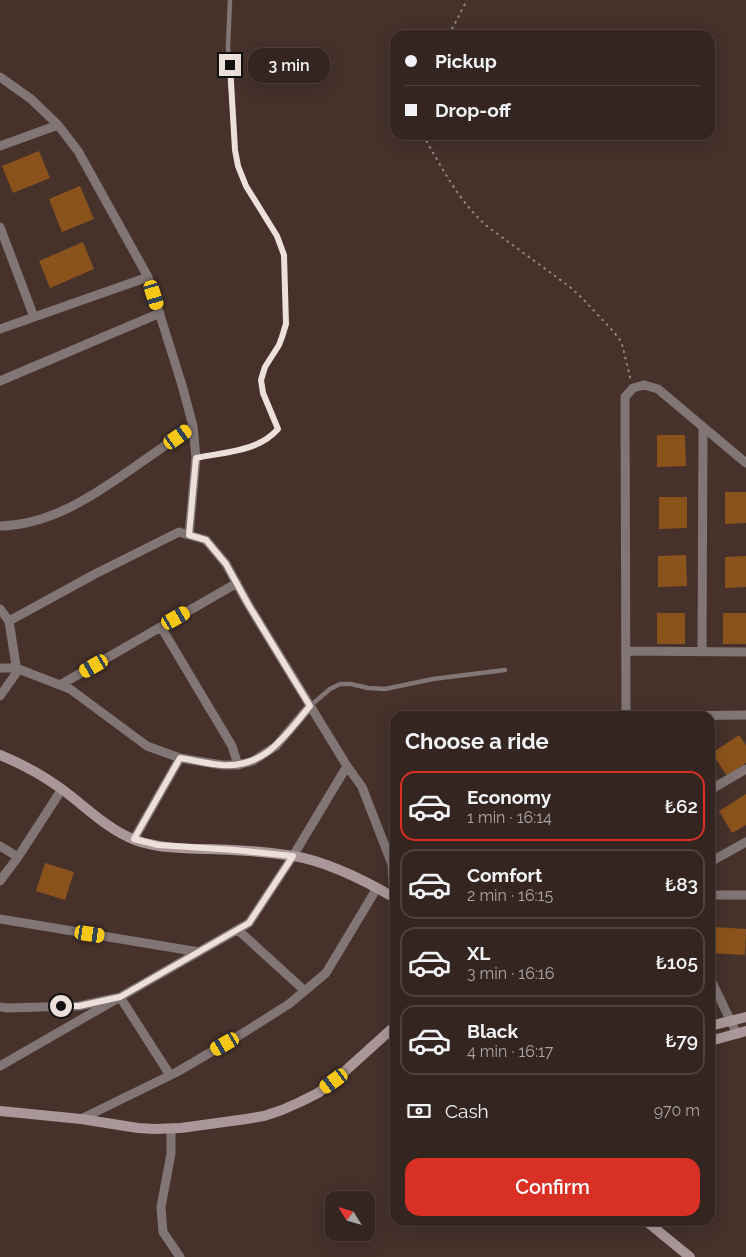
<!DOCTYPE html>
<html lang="en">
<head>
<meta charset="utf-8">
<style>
	body { margin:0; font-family:Raleway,sans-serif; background:#3c2d29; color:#f1f3f6; height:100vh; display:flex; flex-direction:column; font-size:19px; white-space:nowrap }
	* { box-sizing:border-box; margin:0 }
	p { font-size:16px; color:#a9a5a5 }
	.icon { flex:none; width:28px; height:28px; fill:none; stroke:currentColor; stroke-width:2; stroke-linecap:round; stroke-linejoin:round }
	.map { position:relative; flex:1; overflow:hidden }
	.side { position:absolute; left:390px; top:711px; width:325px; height:515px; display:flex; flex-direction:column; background:#342520; border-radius:15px; box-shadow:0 5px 20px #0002,0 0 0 1px #4e423e }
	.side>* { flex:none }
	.top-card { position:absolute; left:390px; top:30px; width:325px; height:110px; border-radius:15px; box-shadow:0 5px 20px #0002,0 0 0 1px #4e423e; display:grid; align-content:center; height:110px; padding:0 15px; background:#342520 }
	.needle { width:32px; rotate:307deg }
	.buttons { position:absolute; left:325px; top:1191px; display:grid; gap:10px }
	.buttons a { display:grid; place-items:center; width:50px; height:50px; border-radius:10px; background:#342520; box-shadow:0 5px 20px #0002,0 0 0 1px #4e423e; font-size:25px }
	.end { position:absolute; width:22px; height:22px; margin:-11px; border:6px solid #eddfda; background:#111; box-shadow:0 0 0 2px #111 }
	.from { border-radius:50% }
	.bubble { position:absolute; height:35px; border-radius:15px; background:#342520; box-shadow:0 5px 20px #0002,0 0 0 1px #4e423e; font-size:16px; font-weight:600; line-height:35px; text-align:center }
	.car { position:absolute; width:15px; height:30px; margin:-15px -8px; border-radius:6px; box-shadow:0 0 4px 1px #0007; background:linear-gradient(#f5c518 24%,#345 0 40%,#f5c518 0 76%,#345 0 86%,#f5c518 0) }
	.top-card b { display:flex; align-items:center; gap:18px; height:48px; font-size:19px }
	.top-card b+b { border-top:1px solid #4e423e }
	.top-card i { width:12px; height:12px; background:#f1f3f6 }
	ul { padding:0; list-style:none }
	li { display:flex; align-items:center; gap:15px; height:70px; margin:0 10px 8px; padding:0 5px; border:2px solid #4e423e; border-radius:15px }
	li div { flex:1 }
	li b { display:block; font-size:19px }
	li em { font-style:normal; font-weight:600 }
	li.current { border-color:#d93025 }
	li>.icon { width:45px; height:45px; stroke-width:1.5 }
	h2 { padding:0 15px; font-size:22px; line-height:60px }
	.pay { display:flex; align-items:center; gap:12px; height:55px; padding:0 15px; font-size:19px }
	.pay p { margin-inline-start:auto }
	.cta { display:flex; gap:10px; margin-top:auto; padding:10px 15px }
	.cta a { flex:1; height:58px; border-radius:15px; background:#d93025; color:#fff; font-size:20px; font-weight:600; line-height:58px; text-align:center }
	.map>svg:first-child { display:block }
</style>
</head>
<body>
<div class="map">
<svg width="746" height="1257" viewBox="0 0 746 1257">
	<rect width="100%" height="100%" fill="#46312b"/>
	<path fill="#8b531c" d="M39 151 50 178 13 193 2 166Z
		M80 186 94 219 62 232 49 199Z
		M83 242 94 269 50 288 39 261Z
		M657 435H685L686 466 657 467Z
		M725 492H746V523L725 524Z
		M659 497H687V528L659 529Z
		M686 555 687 586 658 587V556Z
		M746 556V587L725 588V557Z
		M657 613H685V644H657Z
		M723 613H746V644H723Z
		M739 735 746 745V763L727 776 712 753Z
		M746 794V825L732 833 719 811Z
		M45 863 74 872 65 900 36 891Z
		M713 927 746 929 745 955 711 953Z"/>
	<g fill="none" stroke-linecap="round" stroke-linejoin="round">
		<path stroke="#988681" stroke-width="2" stroke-dasharray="2.5 4" stroke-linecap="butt" d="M449 35 467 0
			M423 135C442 168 459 202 488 227L570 287 581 297 613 331 620 340 622 344 631 381"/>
		<path stroke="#817576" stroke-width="4.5" d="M196 458C224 452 257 451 278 429L263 393 261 380 265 367 279 345 282 337 286 323 284 255 277 236 246 187 238 166 235 150 228 46 230 0
			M310 706 330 689 340 684H351L368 688 385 689 433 679 505 670"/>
		<path stroke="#817576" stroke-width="9" d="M0 77 31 99 58 125 78 151 148 277 182 385 193 426 196 458 189 535
			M0 146 58 125
			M0 227 34 317
			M0 329 148 277
			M0 381 160 313
			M0 526C50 525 93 496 133 468 153 454 173 440 193 426
			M0 609 9 621 17 672 0 696
			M9 621 95 574 179 532 206 540 226 564 248 604 347 766 362 787 392 864 394 898
			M161 627 232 746 238 765
			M626 651 746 652
			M702 652 703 427
			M0 668H16L70 689 147 746 180 758 222 765H238L253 761 276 746 310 706
			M60 685 237 583
			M626 716 625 397 633 388 644 385 658 389 746 463
			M668 716 746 715
			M710 790 746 769
			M134 839 180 758
			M0 846 18 857
			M710 862 746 842
			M0 881 18 857 62 789
			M710 895H746
			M0 919 199 952
			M238 930 305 991
			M710 978 737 1034
			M0 1007 7 1008 79 1006 120 997 170 1075
			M0 1066 249 923 293 856 347 766
			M81 1119 177 1072 240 1035 289 1004 326 973 377 888
			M171 1129V1154L161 1207 163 1232 180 1257"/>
		<path stroke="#aa9799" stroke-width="10" d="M0 755C22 764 44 776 63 790 86 807 107 829 135 840 165 851 202 848 233 850 253 851 274 853 294 856 329 862 364 880 395 898
			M710 1026 746 1017
			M710 1041 746 1031
			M0 1111 81 1119 138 1128 154 1129 181 1128 246 1119 264 1116 282 1110 300 1102 318 1093 334 1081 395 1026
			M646 1221 690 1257"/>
	</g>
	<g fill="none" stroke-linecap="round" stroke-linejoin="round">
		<path stroke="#eddfda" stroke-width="6" d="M61 1006H79L120 997 249 923 293 856 235 850 158 845 134 839 180 758C193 760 208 764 222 765 266 768 285 735 310 706L248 604 226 564 206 540 189 535 196 458C224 452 258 452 278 429L263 393 261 380 265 367 279 345 282 337 286 324 284 255 277 236 246 186 238 166 235 150 230 65"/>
	</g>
</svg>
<div class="buttons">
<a><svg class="needle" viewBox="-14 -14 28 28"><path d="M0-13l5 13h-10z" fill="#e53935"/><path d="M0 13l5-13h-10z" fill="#a9a5a5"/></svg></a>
</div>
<i class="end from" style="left:61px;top:1006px"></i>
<i class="end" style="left:230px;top:65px"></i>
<div class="bubble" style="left:248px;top:48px;width:82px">3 min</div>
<i class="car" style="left:154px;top:295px;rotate:163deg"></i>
<i class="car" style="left:178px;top:437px;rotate:55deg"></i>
<i class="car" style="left:176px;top:618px;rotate:60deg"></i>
<i class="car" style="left:94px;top:666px;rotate:240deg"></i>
<i class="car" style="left:90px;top:934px;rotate:99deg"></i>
<i class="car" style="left:225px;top:1044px;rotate:240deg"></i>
<i class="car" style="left:334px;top:1081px;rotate:234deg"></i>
<div class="top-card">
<b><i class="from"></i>Pickup</b>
<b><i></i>Drop-off</b>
</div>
<section class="side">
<h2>Choose a ride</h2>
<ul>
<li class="current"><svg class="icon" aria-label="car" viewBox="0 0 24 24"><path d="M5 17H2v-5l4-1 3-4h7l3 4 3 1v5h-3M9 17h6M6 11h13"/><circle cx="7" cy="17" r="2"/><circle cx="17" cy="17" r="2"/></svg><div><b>Economy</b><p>1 min · 16:14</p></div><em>₺62</em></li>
<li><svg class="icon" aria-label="car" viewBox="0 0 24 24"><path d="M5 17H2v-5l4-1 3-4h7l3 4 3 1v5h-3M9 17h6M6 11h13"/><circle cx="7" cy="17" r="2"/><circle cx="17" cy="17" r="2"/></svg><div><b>Comfort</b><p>2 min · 16:15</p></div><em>₺83</em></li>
<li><svg class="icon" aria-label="car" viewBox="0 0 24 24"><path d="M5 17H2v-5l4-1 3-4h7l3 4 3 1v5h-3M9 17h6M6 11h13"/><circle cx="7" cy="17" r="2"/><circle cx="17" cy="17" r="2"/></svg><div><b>XL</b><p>3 min · 16:16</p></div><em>₺105</em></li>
<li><svg class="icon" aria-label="car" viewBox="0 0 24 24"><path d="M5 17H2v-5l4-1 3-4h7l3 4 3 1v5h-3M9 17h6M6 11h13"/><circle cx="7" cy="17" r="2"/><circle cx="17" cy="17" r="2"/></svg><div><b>Black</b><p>4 min · 16:17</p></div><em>₺79</em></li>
</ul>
<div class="pay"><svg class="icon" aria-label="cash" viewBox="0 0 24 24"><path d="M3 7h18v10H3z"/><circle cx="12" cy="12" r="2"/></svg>Cash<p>970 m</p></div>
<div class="cta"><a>Confirm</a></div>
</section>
</div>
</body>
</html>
